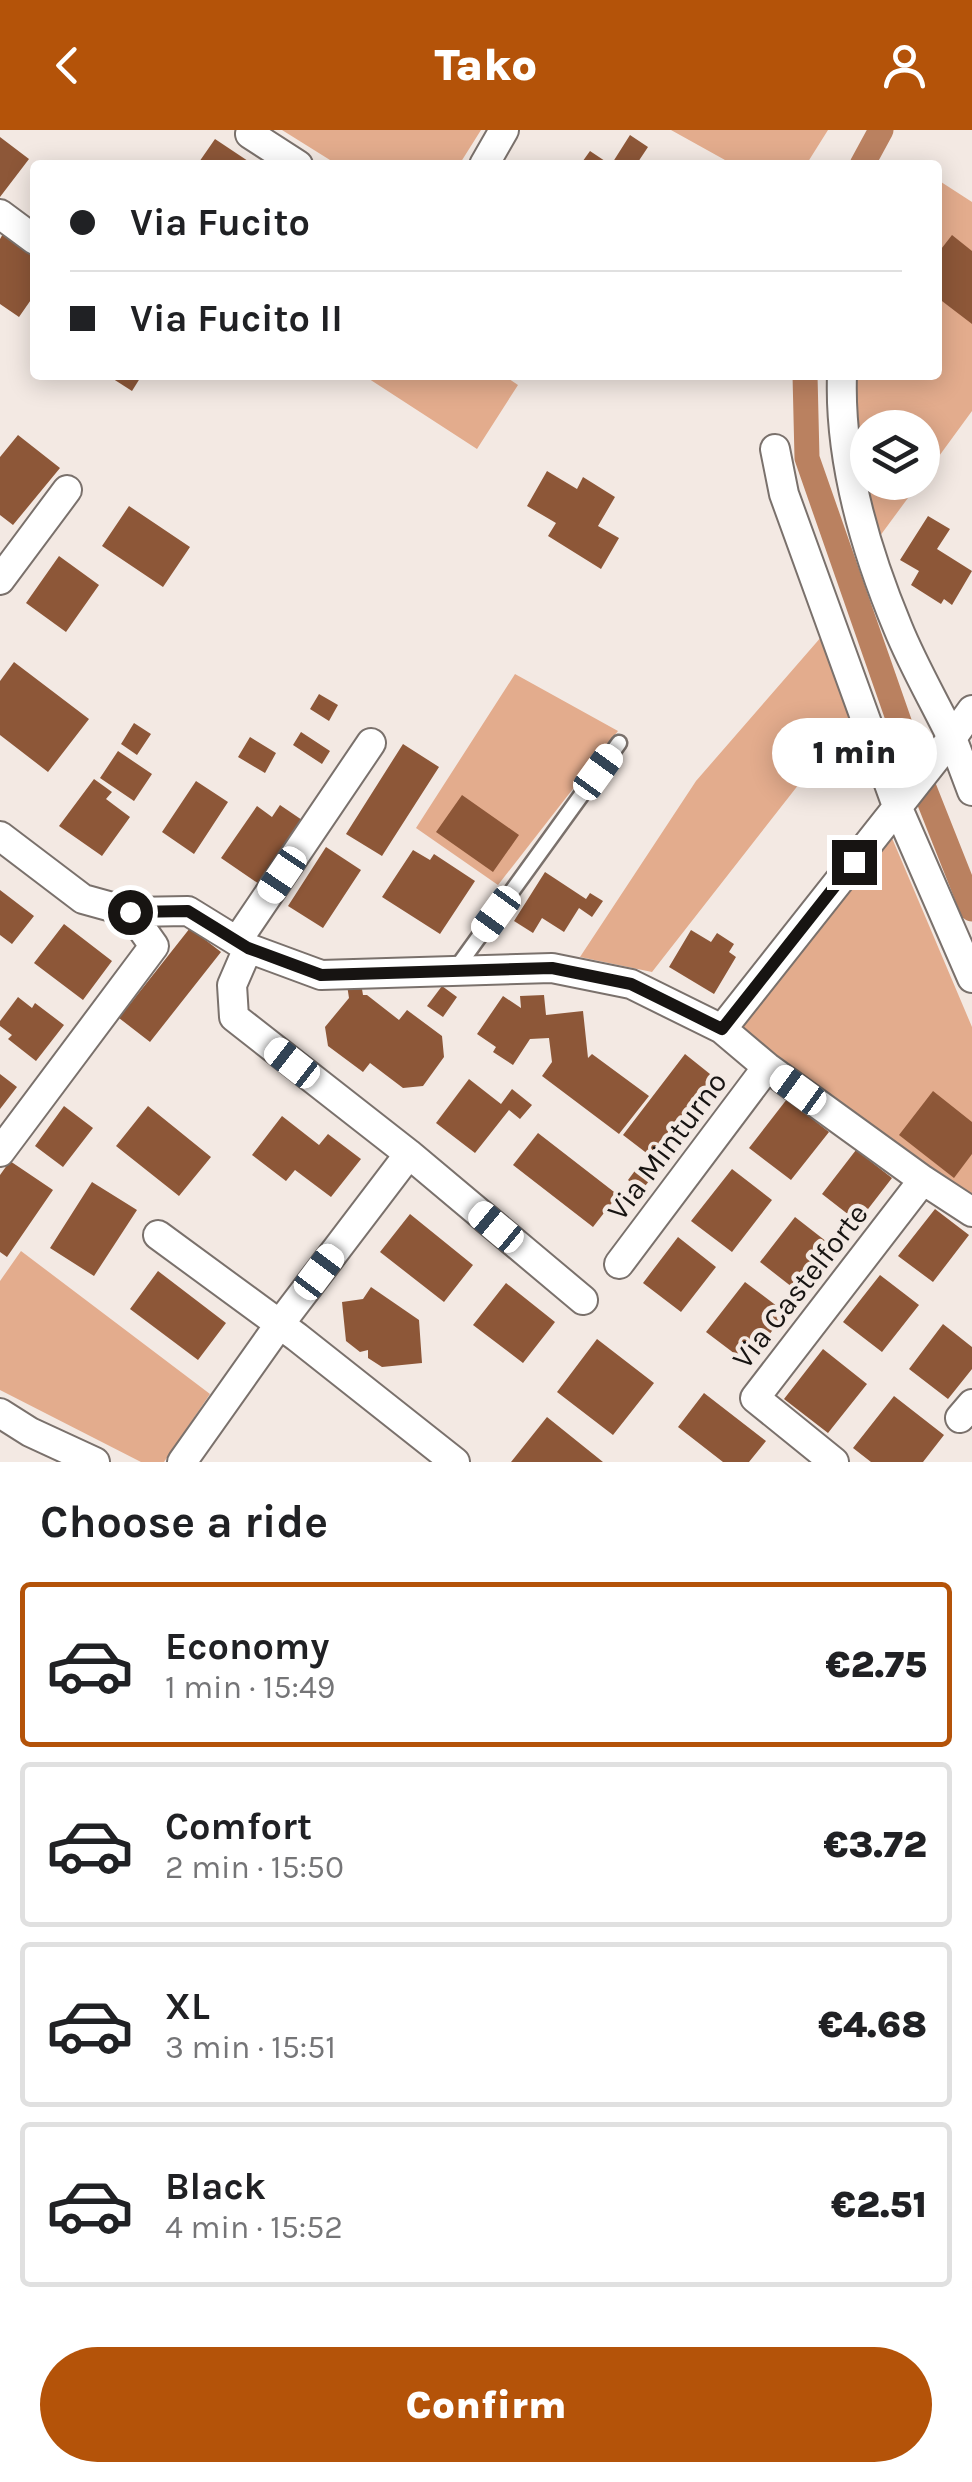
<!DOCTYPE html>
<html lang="en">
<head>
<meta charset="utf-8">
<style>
	body { margin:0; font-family:Karla,sans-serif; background:#f6f6f6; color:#202124; height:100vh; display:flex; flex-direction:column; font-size:38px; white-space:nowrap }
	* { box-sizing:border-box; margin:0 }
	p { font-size:32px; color:#757577 }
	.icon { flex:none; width:55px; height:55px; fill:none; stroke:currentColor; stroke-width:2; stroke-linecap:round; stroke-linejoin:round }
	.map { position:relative; height:1332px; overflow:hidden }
	.side { display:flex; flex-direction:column; background:#fff; flex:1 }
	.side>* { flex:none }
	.guide { position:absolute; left:30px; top:30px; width:912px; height:220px; border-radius:10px; box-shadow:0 5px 25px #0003; display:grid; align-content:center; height:220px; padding:0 40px; background:#fff }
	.tools { position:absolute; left:850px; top:280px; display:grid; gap:20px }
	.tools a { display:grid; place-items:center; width:90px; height:90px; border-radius:50%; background:#fff; box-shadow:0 5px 25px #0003; font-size:50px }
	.end { position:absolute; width:45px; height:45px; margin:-22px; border:12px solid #171412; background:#fff; box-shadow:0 0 0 5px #fff }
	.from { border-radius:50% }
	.bubble { position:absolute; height:70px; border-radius:35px; background:#fff; box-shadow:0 5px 25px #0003; font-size:32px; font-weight:800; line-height:70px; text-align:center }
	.car { position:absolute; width:30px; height:60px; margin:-30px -15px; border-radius:12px; box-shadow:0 0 8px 2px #0007; background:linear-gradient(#fff 24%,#345 0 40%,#fff 0 76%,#345 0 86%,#fff 0) }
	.guide b { display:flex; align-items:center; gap:35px; height:95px; font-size:38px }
	.guide b+b { border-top:2px solid #e0e0e0 }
	.guide i { width:25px; height:25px; background:#202124 }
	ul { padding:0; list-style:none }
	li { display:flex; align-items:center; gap:30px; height:165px; margin:0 20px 15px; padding:0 20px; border:5px solid #e0e0e0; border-radius:10px }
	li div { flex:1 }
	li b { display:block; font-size:38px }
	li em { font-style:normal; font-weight:800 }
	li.selected { border-color:#b45309 }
	li>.icon { width:90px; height:90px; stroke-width:1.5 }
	h2 { padding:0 40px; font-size:45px; line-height:120px }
	.button { display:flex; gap:20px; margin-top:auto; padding:20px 40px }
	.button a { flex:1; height:115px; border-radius:60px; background:#b45309; color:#fff; font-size:40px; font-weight:800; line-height:115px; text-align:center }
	header { display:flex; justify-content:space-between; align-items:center; height:130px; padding:0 40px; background:#b45309; color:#fff; font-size:45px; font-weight:800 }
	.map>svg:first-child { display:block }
</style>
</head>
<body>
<header><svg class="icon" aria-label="back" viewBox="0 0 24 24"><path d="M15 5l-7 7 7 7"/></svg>Tako<svg class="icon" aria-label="person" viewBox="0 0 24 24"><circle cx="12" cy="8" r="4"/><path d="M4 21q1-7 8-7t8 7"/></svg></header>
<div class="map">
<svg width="972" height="1332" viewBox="0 0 972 1332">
	<rect width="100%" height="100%" fill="#f3e9e3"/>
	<path fill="#e3ac8d" d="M282 0H481L459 35H338Z
		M671 0H828L806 35H734Z
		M938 50 972 72V281L923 348 922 298H868V352L919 353 877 410 856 329 852 245H938Z
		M363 245H503L518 255 477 319Z
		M822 506 853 585 652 842 580 827 696 651Z
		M515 544 618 601 498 755 416 698Z
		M889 701 972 897V1074L745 907 741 890Z
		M21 1121 210 1264 164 1332H141L0 1260V1151Z"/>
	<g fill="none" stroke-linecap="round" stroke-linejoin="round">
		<path stroke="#ba8160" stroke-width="25" d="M862 35 881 0
			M805 245 807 328 909 620 972 779"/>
	</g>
	<path fill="#8d5738" d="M630 5 648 17 636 35H580L590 21 611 35Z
		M0 7 29 29 0 67Z
		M215 9 254 35H197Z
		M4 102 35 123V164L19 187 0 174V109Z
		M952 105 972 121V194L938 168V123Z
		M107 245H142L132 261Z
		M18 305 60 338 13 395 0 385V327Z
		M547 341 577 359 583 347 615 367 598 396 619 408 601 439 548 406 556 393 527 376Z
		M129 376 190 417 163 457 102 416Z
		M928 386 950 399 937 419 972 441 952 475 944 469 941 474 911 455 919 441 900 430Z
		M59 426 99 455 66 502 26 473Z
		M14 532 89 589 48 642 0 605V551Z
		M319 564 338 575 329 591 310 579Z
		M134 593 151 604 137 625 121 614Z
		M301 602 330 621 322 634 293 615Z
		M250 607 276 623 265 643 238 627Z
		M403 614 439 637 382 726 346 704Z
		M118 621 152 644 134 671 100 648Z
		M94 649 112 662 106 669 130 687 102 726 59 696Z
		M196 651 228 672 194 724 162 702Z
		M462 665 519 705 493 742 436 702Z
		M280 675 302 690 259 754 221 728 257 676 272 687Z
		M326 717 361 740 323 798 288 776Z
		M413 720 430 730 434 724 475 751 440 804 382 767Z
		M545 742 586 769 590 763 603 771 592 787 579 778 564 802 542 788 533 803 514 791Z
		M0 760 34 786 12 814 0 805Z
		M64 794 112 831 83 870 34 833Z
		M190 798 221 822 150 912 119 888Z
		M691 800 711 812 717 803 734 814 729 822 736 827 714 864 669 837Z
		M361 853 363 865H367L399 890 407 880 442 906 444 927 423 956 403 958 370 933 363 942 328 916 325 897 349 868 347 855Z
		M442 856 457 867 443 887 427 876Z
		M544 865 546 885 583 881 588 928 592 924 649 966 619 1004 542 946 552 932 549 908 530 909 513 935 493 922 496 917 477 904 503 866 521 878 520 866Z
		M18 867 32 878 35 873 64 895 36 931 8 909 12 905 0 896V891Z
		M685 924 715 948 653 1028 623 1005Z
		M0 944 17 957 0 979Z
		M469 949 501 974 512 959 532 975 520 989 509 980 475 1023 436 993Z
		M933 961 972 992V1024L954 1048 899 1005Z
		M787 969 829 1002 791 1050 749 1018Z
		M64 976 93 998 63 1037 35 1016Z
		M148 976 211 1027 179 1066 116 1016Z
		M282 986 319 1015 328 1004 361 1029 331 1067 295 1040 286 1051 252 1025Z
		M538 1003 618 1065 593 1097 513 1035Z
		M856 1020 892 1048 858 1092 822 1064Z
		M10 1031 53 1060 7 1127 0 1122V1045Z
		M640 1034 654 1045 641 1061 628 1050Z
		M732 1039 772 1070 732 1122 691 1091Z
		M92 1052 137 1080 94 1146 50 1118Z
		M935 1079 969 1105 933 1152 898 1126Z
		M410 1084 473 1135 444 1172 380 1122Z
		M795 1087 836 1119 801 1164 760 1132Z
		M678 1107 716 1137 681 1182 643 1153Z
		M158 1141 226 1193 198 1230 130 1179Z
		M880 1145 919 1175 882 1222 843 1192Z
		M745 1152 786 1183 747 1233 706 1202Z
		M506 1153 555 1192 523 1233 473 1195Z
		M371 1157 419 1190 422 1233 382 1237 368 1228V1220L360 1222 346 1211 342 1172 363 1169Z
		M943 1194 972 1217V1239L948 1269 909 1239Z
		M597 1209 654 1253 613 1305 557 1262Z
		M823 1219 867 1254 828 1303 784 1269Z
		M704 1263 766 1311 749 1332H723L678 1297Z
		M894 1266 944 1305 923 1332H871L853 1318Z
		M547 1287 603 1332H511Z"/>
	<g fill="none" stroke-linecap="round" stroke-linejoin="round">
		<defs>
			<path id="lane" d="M455 840 619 613"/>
			<path id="street" d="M250 4 298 35
				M484 35 504 0
				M0 84 35 110
				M775 319 784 364 897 676 972 848
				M0 450 67 360
				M972 580 952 608 972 661
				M0 706 83 769 130 782 188 781 248 818 321 845 552 838 631 854 722 899 767 937 923 1050 972 1082
				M237 811 371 613
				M248 818 232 855 234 887 409 1024 583 1170
				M722 899 952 608C934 571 913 535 898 498 865 419 839 331 842 245
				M0 1022 154 816 130 782
				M158 1105 297 1207 455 1332
				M619 1134 767 937
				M0 1283 30 1302 95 1332
				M960 1288 972 1274
				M182 1332 279 1195 409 1024
				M834 1332 755 1268 923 1050"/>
		</defs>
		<use href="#lane" stroke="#7a716c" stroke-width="19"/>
		<use href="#street" stroke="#7a716c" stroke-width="32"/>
		<use href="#lane" stroke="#fff" stroke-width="14"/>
		<use href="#street" stroke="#fff" stroke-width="28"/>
	</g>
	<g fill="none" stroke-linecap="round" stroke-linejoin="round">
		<path stroke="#171412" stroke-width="12" d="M130 782 188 781 248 818 321 845 552 838 631 854 722 899 854 732"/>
	</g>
	<g text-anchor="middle" stroke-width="9" stroke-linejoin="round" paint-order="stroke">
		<g font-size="30" fill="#171412" stroke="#f3e9e3">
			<text transform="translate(667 1016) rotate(-53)" y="10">Via Minturno</text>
			<text transform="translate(800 1156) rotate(-52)" y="10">Via Castelforte</text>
		</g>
	</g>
</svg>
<div class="tools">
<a><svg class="icon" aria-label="layers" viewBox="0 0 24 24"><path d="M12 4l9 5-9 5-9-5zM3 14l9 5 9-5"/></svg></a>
</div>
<i class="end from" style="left:130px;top:782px"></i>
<i class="end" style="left:854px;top:732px"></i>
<div class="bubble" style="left:772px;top:588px;width:165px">1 min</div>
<i class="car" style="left:598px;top:642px;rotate:36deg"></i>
<i class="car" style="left:282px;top:745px;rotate:214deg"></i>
<i class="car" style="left:496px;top:784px;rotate:216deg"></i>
<i class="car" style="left:292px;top:933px;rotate:308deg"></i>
<i class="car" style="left:798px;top:960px;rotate:306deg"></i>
<i class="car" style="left:496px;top:1097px;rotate:310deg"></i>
<i class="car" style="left:319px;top:1142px;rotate:37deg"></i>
<div class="guide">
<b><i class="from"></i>Via Fucito</b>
<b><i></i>Via Fucito II</b>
</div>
</div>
<section class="side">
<h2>Choose a ride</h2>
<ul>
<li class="selected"><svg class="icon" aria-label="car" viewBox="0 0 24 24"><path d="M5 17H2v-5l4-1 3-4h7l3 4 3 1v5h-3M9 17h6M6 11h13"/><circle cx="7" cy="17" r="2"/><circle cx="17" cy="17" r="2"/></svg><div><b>Economy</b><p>1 min · 15:49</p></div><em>€2.75</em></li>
<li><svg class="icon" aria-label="car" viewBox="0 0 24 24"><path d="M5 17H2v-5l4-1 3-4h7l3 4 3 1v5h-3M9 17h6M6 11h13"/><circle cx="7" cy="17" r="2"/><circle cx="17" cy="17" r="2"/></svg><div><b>Comfort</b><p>2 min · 15:50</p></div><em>€3.72</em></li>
<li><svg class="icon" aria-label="car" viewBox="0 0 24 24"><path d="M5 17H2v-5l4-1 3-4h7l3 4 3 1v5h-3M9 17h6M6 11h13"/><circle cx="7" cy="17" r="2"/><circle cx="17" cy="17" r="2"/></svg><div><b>XL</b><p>3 min · 15:51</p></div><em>€4.68</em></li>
<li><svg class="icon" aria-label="car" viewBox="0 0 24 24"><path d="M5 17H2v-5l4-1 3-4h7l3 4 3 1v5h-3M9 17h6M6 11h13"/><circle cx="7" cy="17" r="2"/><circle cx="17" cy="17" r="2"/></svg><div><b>Black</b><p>4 min · 15:52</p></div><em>€2.51</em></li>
</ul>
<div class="button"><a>Confirm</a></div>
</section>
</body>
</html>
